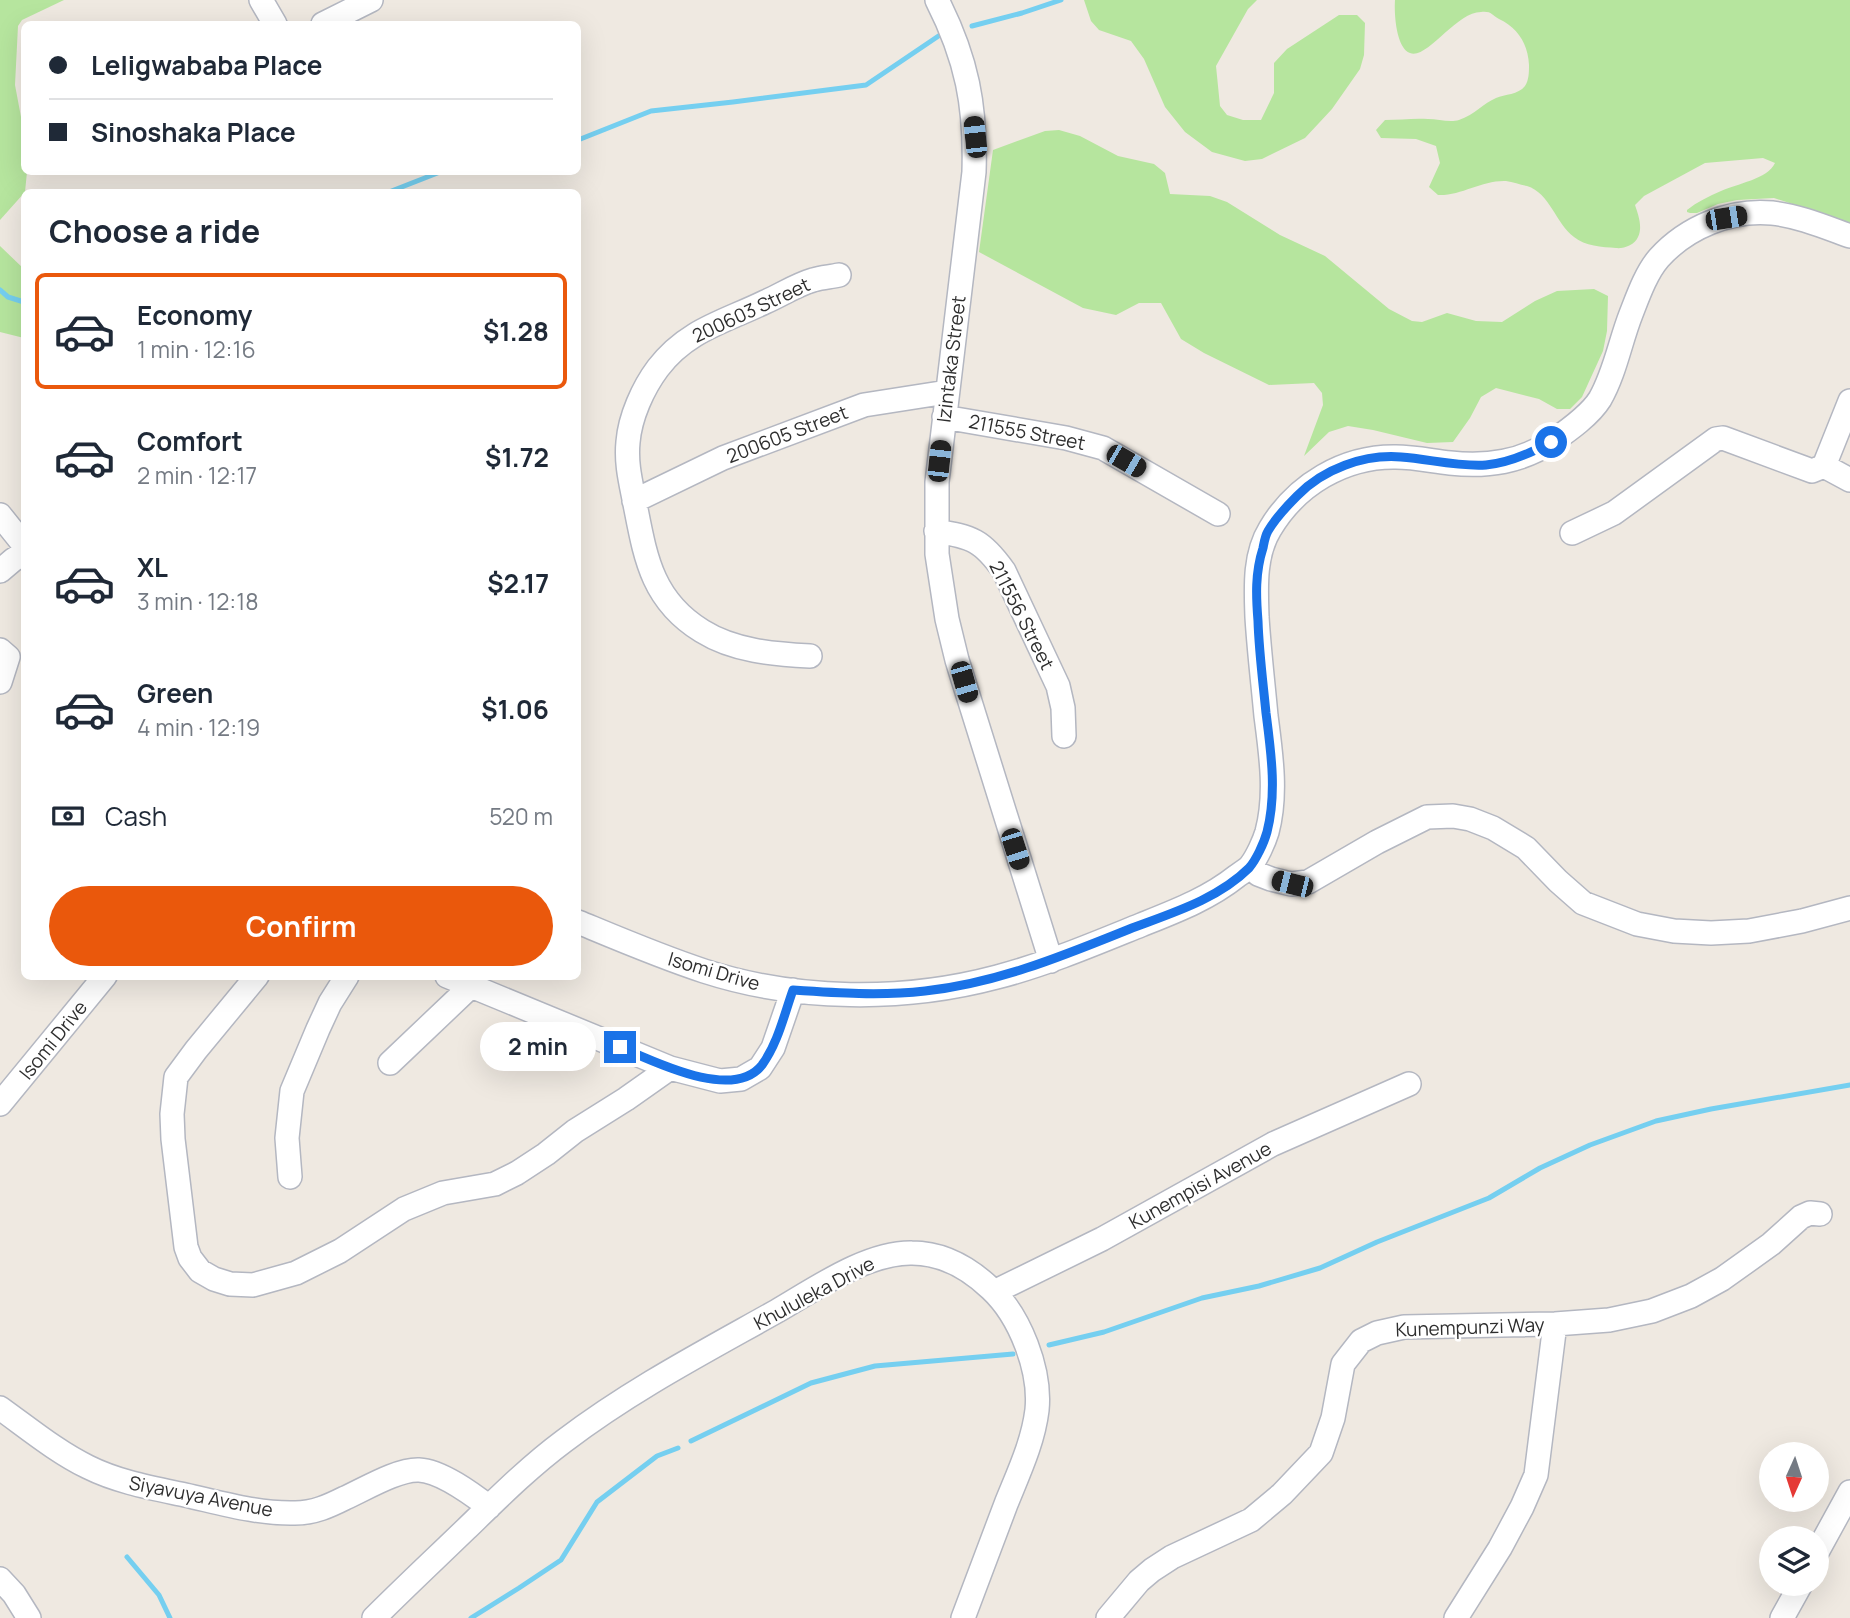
<!DOCTYPE html>
<html lang="en">
<head>
<meta charset="utf-8">
<style>
	body { margin:0; font-family:Manrope,sans-serif; background:#f2f2f3; color:#1f2937; height:100vh; display:flex; flex-direction:column; font-size:26px; white-space:nowrap }
	* { box-sizing:border-box; margin:0 }
	p { font-size:23px; color:#747a83 }
	.icon { flex:none; width:38px; height:38px; fill:none; stroke:currentColor; stroke-width:2; stroke-linecap:round; stroke-linejoin:round }
	.map { position:relative; flex:1; overflow:hidden }
	.details { position:absolute; left:21px; top:189px; width:560px; height:791px; display:flex; flex-direction:column; background:#fff; border-radius:10px; box-shadow:0 7px 28px #0002 }
	.details>* { flex:none }
	.hud { position:absolute; left:21px; top:21px; width:560px; height:154px; border-radius:10px; box-shadow:0 7px 28px #0002; display:grid; align-content:center; height:154px; padding:0 28px; background:#fff }
	.needle { width:46px; rotate:183deg }
	.buttons { position:absolute; left:1759px; top:1442px; display:grid; gap:14px }
	.buttons a { display:grid; place-items:center; width:70px; height:70px; border-radius:50%; background:#fff; box-shadow:0 7px 28px #0002; font-size:35px }
	.end { position:absolute; width:32px; height:32px; margin:-16px; border:9px solid #1a73e8; background:#fff; box-shadow:0 0 0 4px #fff }
	.from { border-radius:50% }
	.bubble { position:absolute; height:49px; border-radius:24px; background:#fff; box-shadow:0 7px 28px #0002; font-size:23px; font-weight:700; line-height:49px; text-align:center }
	.car { position:absolute; width:21px; height:42px; margin:-21px -10px; border-radius:9px; box-shadow:0 0 5px 2px #0007; background:linear-gradient(#222 24%,#8ab4d8 0 40%,#222 0 76%,#8ab4d8 0 86%,#222 0) }
	.hud b { display:flex; align-items:center; gap:24px; height:66px; font-size:26px }
	.hud b+b { border-top:2px solid #e0e1e3 }
	.hud i { width:18px; height:18px; background:#1f2937 }
	ul { padding:0; list-style:none }
	li { display:flex; align-items:center; gap:21px; height:116px; margin:0 14px 10px; padding:0 14px; border:4px solid transparent; border-radius:10px }
	li div { flex:1 }
	li b { display:block; font-size:26px }
	li em { font-style:normal; font-weight:700 }
	li.on { border-color:#ea580c }
	li>.icon { width:63px; height:63px; stroke-width:1.5 }
	h2 { padding:0 28px; font-size:32px; line-height:84px }
	.pay { display:flex; align-items:center; gap:18px; height:77px; padding:0 28px; font-size:26px }
	.pay p { margin-inline-start:auto }
	.primary-button { display:flex; gap:14px; margin-top:auto; padding:14px 28px }
	.primary-button a { flex:1; height:80px; border-radius:42px; background:#ea580c; color:#fff; font-size:28px; font-weight:700; line-height:80px; text-align:center }
	.map>svg:first-child { display:block }
</style>
</head>
<body>
<div class="map">
<svg width="1850" height="1618" viewBox="0 0 1850 1618">
	<rect width="100%" height="100%" fill="#efe9e1"/>
	<path fill="#b6e59e" d="M0 0H64L22 20 18 26 15 85 24 133V172H27L25 192 0 220Z
		M1084 0H1257L1248 9 1216 66 1220 106 1227 115 1243 120H1261L1274 93V63L1287 49 1339 15H1357L1365 23 1364 55 1360 69 1332 109 1305 138 1262 159 1245 161 1212 152 1185 132 1165 107 1144 59 1131 41 1099 30 1091 21Z
		M1395 0H1850V223L1774 198 1737 200 1718 204 1697 213H1690L1687 212V210C1697 202 1709 196 1721 191 1736 184 1768 179 1775 163L1763 158 1705 163 1644 196 1635 205C1638 214 1643 227 1638 237 1635 245 1623 249 1616 248 1602 247 1585 246 1574 237 1556 224 1550 193 1527 186 1521 185 1513 182 1506 181 1482 180 1461 196 1438 195L1429 187 1440 163 1436 146 1416 139 1381 138 1376 130 1385 120C1399 120 1414 118 1428 119 1438 119 1450 123 1459 120 1474 115 1484 103 1496 98 1505 94 1518 95 1525 86 1529 80 1529 72 1529 65 1528 44 1518 28 1499 19 1491 15 1492 11 1481 12 1456 12 1427 60 1410 53 1396 48 1394 13 1395 0Z
		M1059 130 1080 136 1118 156 1154 164 1165 173 1170 194 1210 196 1227 202 1280 235 1325 256 1389 309 1412 321 1422 322 1447 313 1476 321 1502 322 1535 301 1557 291 1594 289 1608 296 1607 331 1603 351 1582 397 1570 409H1557L1539 399 1496 388 1481 397 1470 418 1453 442 1427 443 1373 430 1348 426 1329 432 1304 456 1323 405 1322 393 1314 383 1269 385 1204 353 1181 339 1161 303H1139L1116 315 1083 308 979 252 993 150 1045 131Z
		M0 246 24 269V338L0 332Z"/>
	<g fill="none" stroke-linecap="round" stroke-linejoin="round">
		<path stroke="#75cff0" stroke-width="5" d="M972 26 1022 13 1061 0
			M578 140 651 111 733 102 866 85 940 35
			M389 192 440 172
			M0 290 8 297 24 302
			M1049 1345 1104 1332 1202 1298 1259 1286 1320 1268 1377 1242 1489 1198 1540 1168 1590 1145 1656 1121 1711 1109 1850 1085
			M691 1441 811 1383 875 1366 1013 1354
			M127 1557 159 1595 170 1618
			M471 1618 519 1588 561 1560 597 1502 657 1456 678 1448"/>
		<defs>
			<path id="minor" d="M261 0 275 24
				M937 0C967 59 976 106 974 172L937 482V554L947 619 957 660 1051 961
				M323 24 371 0
				M944 417 1066 438 1103 448 1218 514
				M1824 466 1850 401
				M1824 466 1850 480
				M634 501 723 458 864 405 947 392
				M0 515 24 545
				M936 531C972 537 982 540 1004 571L1058 686 1063 708 1064 736
				M1572 533 1614 513 1716 439 1723 438 1812 471 1824 466
				M0 571 13 560 24 553
				M0 650 8 657 0 682
				M810 656C773 654 734 651 702 631 650 599 645 554 634 499 630 479 626 462 628 442 630 417 643 388 658 368 687 330 724 322 765 302 781 295 796 285 813 280 822 277 831 277 839 275
				M1251 866 1258 874 1271 879 1291 884 1308 882 1377 842 1427 817 1453 816 1470 819 1493 828 1526 848 1558 881 1583 903 1637 924 1674 931 1711 933 1749 931 1802 921 1850 908
				M578 922C619 939 661 957 704 971 797 1001 903 1002 997 977 1047 964 1094 944 1141 925 1176 911 1208 899 1237 876 1240 874 1249 868 1251 865 1257 857 1264 842 1267 832 1277 795 1271 754 1266 716 1263 683 1259 650 1257 617 1256 588 1254 555 1270 529 1296 485 1344 456 1396 457 1414 457 1432 461 1450 463 1488 467 1521 462 1553 441 1569 430 1590 415 1600 399 1615 373 1620 342 1631 314 1638 296 1646 273 1659 258 1687 227 1731 209 1772 213 1799 216 1825 227 1850 236
				M257 976 196 1050 176 1077 172 1114 173 1139 186 1247 190 1258 200 1271 214 1279 230 1284 253 1285 296 1273 340 1251 404 1209 443 1193 495 1184 517 1173 546 1154 575 1131 626 1099 670 1068
				M447 976 670 1068 720 1081 741 1079 760 1068 773 1048 793 990
				M390 1063 471 986
				M0 1104 105 976
				M290 1177 287 1138 292 1091 318 1029 330 1003 347 976
				M994 1292 1102 1239 1273 1144 1409 1084
				M0 1408C28 1428 57 1452 88 1467 118 1482 152 1488 185 1495 221 1503 258 1514 295 1513 314 1513 329 1506 345 1498 365 1489 398 1469 419 1470 441 1471 472 1494 489 1507
				M1816 1554 1850 1492
				M0 1579 14 1594 29 1618
				M374 1618C404 1588 435 1559 466 1529 497 1499 529 1467 564 1441 631 1390 704 1352 777 1311 815 1289 867 1252 912 1253 943 1253 970 1269 991 1289 1020 1316 1041 1370 1037 1410 1033 1443 1018 1474 1006 1504 992 1542 977 1580 963 1618
				M1108 1618 1139 1581 1152 1570 1172 1557 1251 1520 1282 1494 1321 1453 1333 1418 1343 1364 1361 1341 1377 1333 1404 1327 1555 1324 1609 1320 1652 1311 1691 1296 1722 1279 1771 1244 1801 1217 1810 1213 1820 1214
				M1456 1618 1500 1548 1522 1507 1536 1475 1555 1324
				M1782 1618 1801 1584"/>
		</defs>
		<use href="#minor" stroke="#b4b7c1" stroke-width="26"/>
		<use href="#minor" stroke="#fff" stroke-width="23"/>
	</g>
	<g fill="none" stroke-linecap="round" stroke-linejoin="round">
		<path stroke="#1a73e8" stroke-width="9" d="M620 1047C653 1061 733 1102 762 1065 778 1043 784 1015 793 990 837 993 881 996 925 991 998 983 1065 955 1132 928 1172 913 1218 899 1249 868 1256 860 1264 843 1267 832 1277 793 1271 752 1266 713 1263 682 1259 652 1258 621 1256 596 1255 573 1263 548 1264 543 1265 536 1268 531 1275 519 1287 506 1297 496 1323 469 1364 454 1401 457 1429 459 1458 467 1486 465 1509 463 1531 453 1551 442"/>
	</g>
	<g text-anchor="middle" stroke-width="5" stroke-linejoin="round" paint-order="stroke">
		<g font-size="19" fill="#2e2e2e" stroke="#fff">
			<text transform="translate(751 310) rotate(-25)" y="7">200603 Street</text>
			<text transform="translate(951 359) rotate(-83)" y="7">Izintaka Street</text>
			<text transform="translate(1027 432) rotate(11)" y="7">211555 Street</text>
			<text transform="translate(787 434) rotate(-21)" y="7">200605 Street</text>
			<text transform="translate(1022 615) rotate(63)" y="7">211556 Street</text>
			<text transform="translate(714 971) rotate(16)" y="7">Isomi Drive</text>
			<text transform="translate(53 1040) rotate(-51)" y="7">Isomi Drive</text>
			<text transform="translate(1200 1185) rotate(-29)" y="7">Kunempisi Avenue</text>
			<text transform="translate(814 1293) rotate(-28)" y="7">Khululeka Drive</text>
			<text transform="translate(1470 1327) rotate(-2)" y="7">Kunempunzi Way</text>
			<text transform="translate(201 1496) rotate(11)" y="7">Siyavuya Avenue</text>
		</g>
	</g>
</svg>
<div class="buttons">
<a><svg class="needle" viewBox="-14 -14 28 28"><path d="M0-13l5 13h-10z" fill="#e53935"/><path d="M0 13l5-13h-10z" fill="#747a83"/></svg></a>
<a><svg class="icon" aria-label="layers" viewBox="0 0 24 24"><path d="M12 4l9 5-9 5-9-5zM3 14l9 5 9-5"/></svg></a>
</div>
<i class="end from" style="left:1551px;top:442px"></i>
<i class="end" style="left:620px;top:1047px"></i>
<div class="bubble" style="left:480px;top:1022px;width:116px">2 min</div>
<i class="car" style="left:975px;top:137px;rotate:354deg"></i>
<i class="car" style="left:1726px;top:218px;rotate:81deg"></i>
<i class="car" style="left:939px;top:461px;rotate:6deg"></i>
<i class="car" style="left:1126px;top:461px;rotate:120deg"></i>
<i class="car" style="left:964px;top:682px;rotate:164deg"></i>
<i class="car" style="left:1015px;top:849px;rotate:162deg"></i>
<i class="car" style="left:1292px;top:884px;rotate:284deg"></i>
<div class="hud">
<b><i class="from"></i>Leligwababa Place</b>
<b><i></i>Sinoshaka Place</b>
</div>
<section class="details">
<h2>Choose a ride</h2>
<ul>
<li class="on"><svg class="icon" aria-label="car" viewBox="0 0 24 24"><path d="M5 17H2v-5l4-1 3-4h7l3 4 3 1v5h-3M9 17h6M6 11h13"/><circle cx="7" cy="17" r="2"/><circle cx="17" cy="17" r="2"/></svg><div><b>Economy</b><p>1 min · 12:16</p></div><em>$1.28</em></li>
<li><svg class="icon" aria-label="car" viewBox="0 0 24 24"><path d="M5 17H2v-5l4-1 3-4h7l3 4 3 1v5h-3M9 17h6M6 11h13"/><circle cx="7" cy="17" r="2"/><circle cx="17" cy="17" r="2"/></svg><div><b>Comfort</b><p>2 min · 12:17</p></div><em>$1.72</em></li>
<li><svg class="icon" aria-label="car" viewBox="0 0 24 24"><path d="M5 17H2v-5l4-1 3-4h7l3 4 3 1v5h-3M9 17h6M6 11h13"/><circle cx="7" cy="17" r="2"/><circle cx="17" cy="17" r="2"/></svg><div><b>XL</b><p>3 min · 12:18</p></div><em>$2.17</em></li>
<li><svg class="icon" aria-label="car" viewBox="0 0 24 24"><path d="M5 17H2v-5l4-1 3-4h7l3 4 3 1v5h-3M9 17h6M6 11h13"/><circle cx="7" cy="17" r="2"/><circle cx="17" cy="17" r="2"/></svg><div><b>Green</b><p>4 min · 12:19</p></div><em>$1.06</em></li>
</ul>
<div class="pay"><svg class="icon" aria-label="cash" viewBox="0 0 24 24"><path d="M3 7h18v10H3z"/><circle cx="12" cy="12" r="2"/></svg>Cash<p>520 m</p></div>
<div class="primary-button"><a>Confirm</a></div>
</section>
</div>
</body>
</html>
